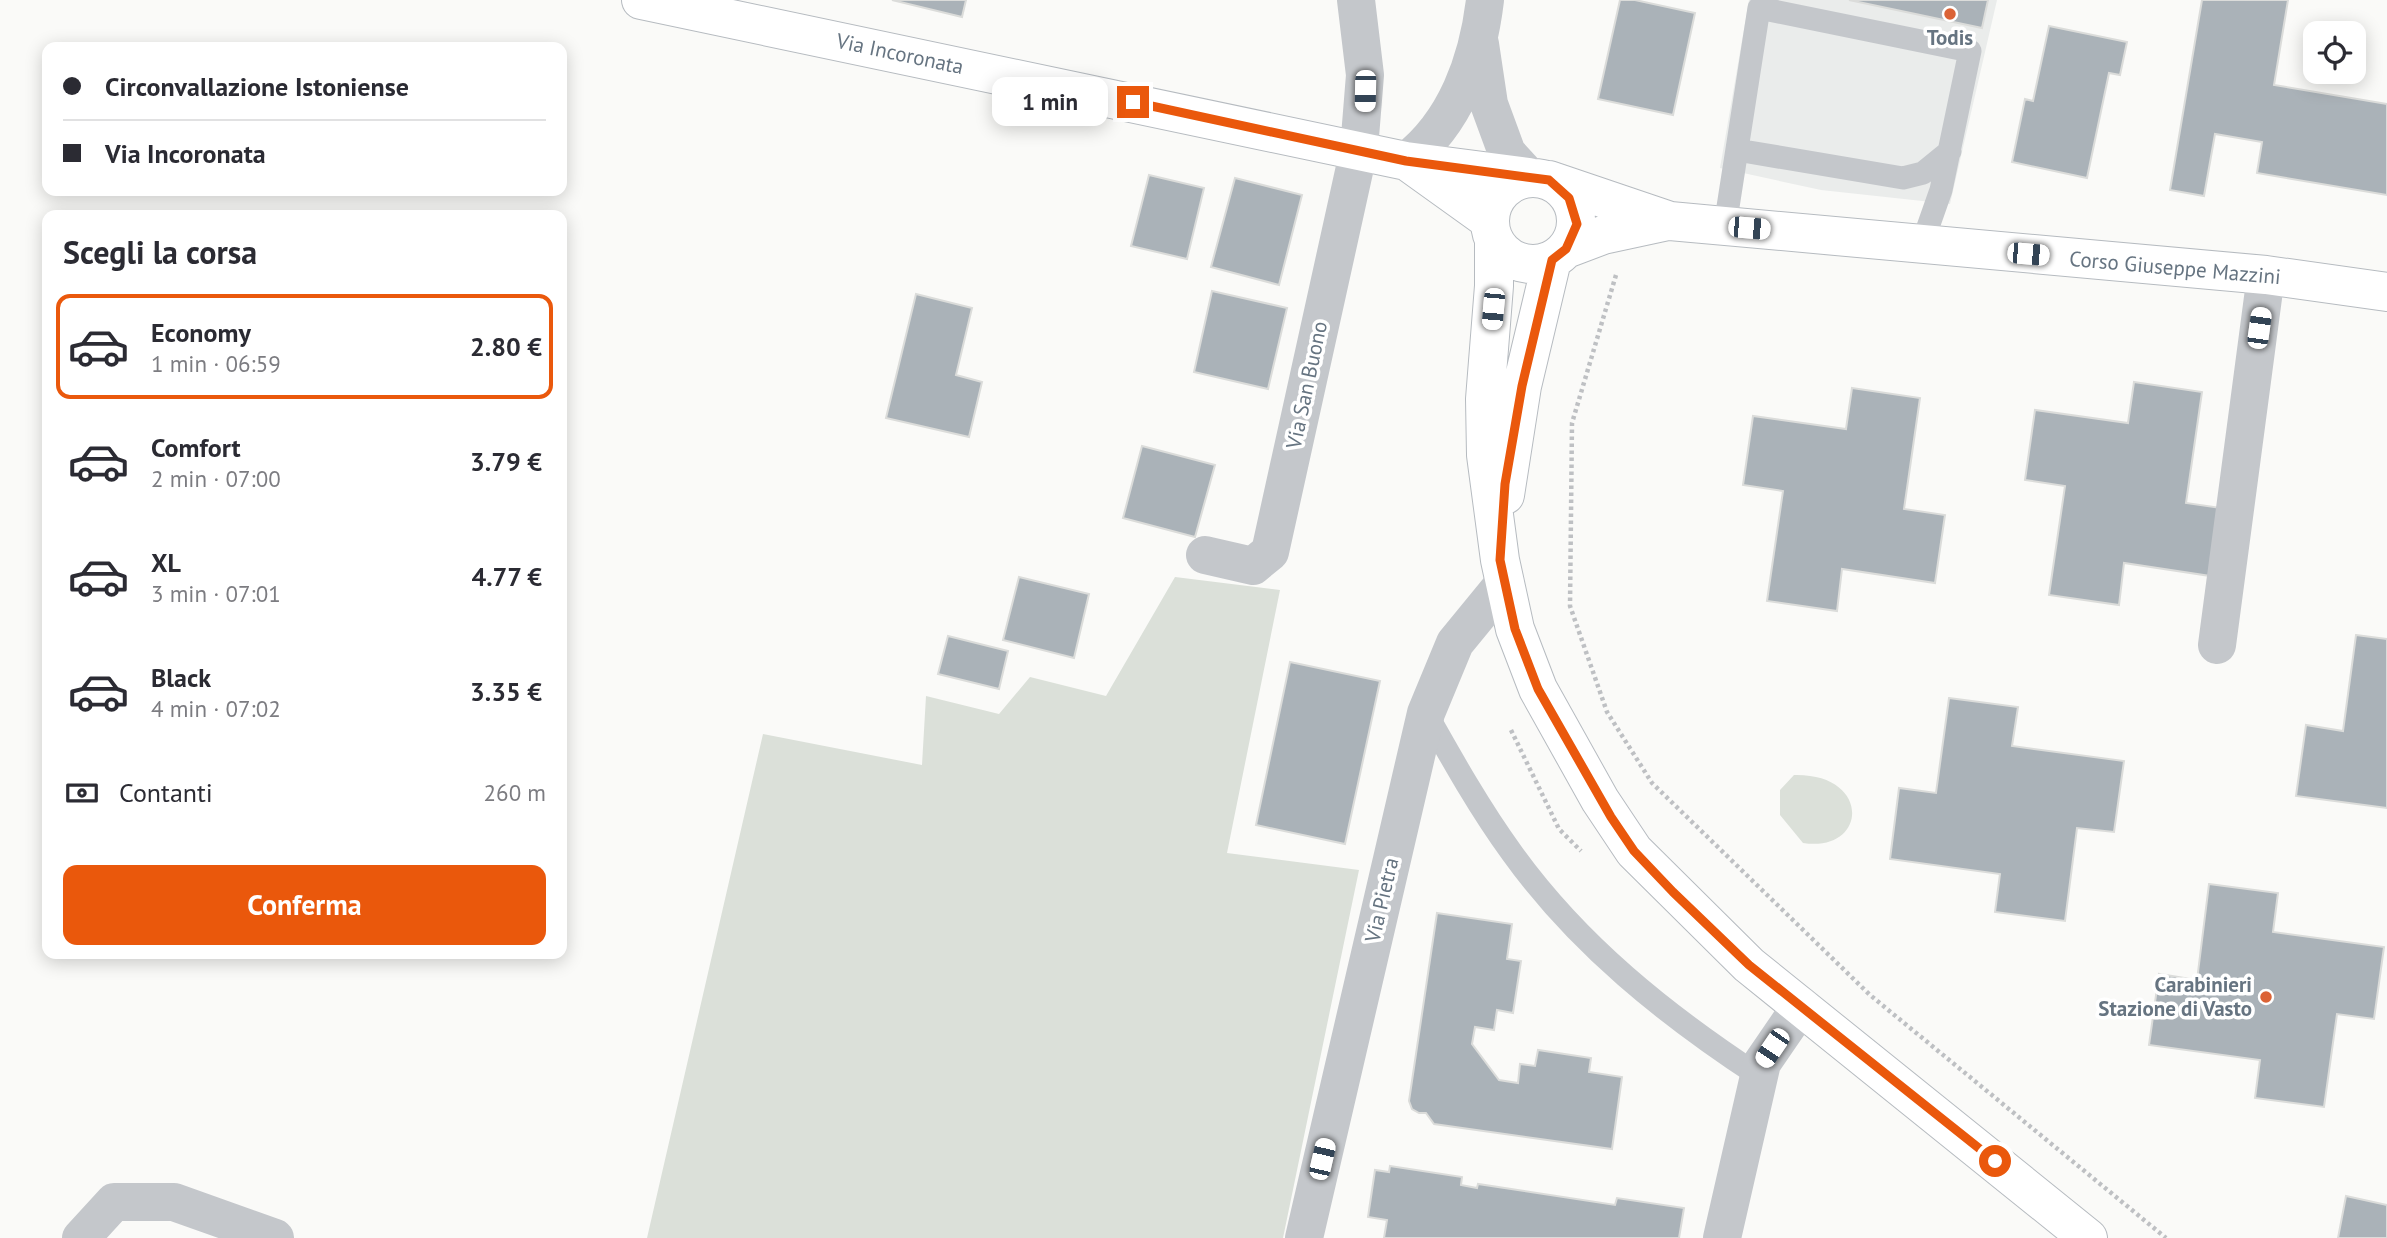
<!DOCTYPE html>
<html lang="it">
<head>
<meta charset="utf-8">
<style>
	body { margin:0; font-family:"PT Sans",sans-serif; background:#f7f7f7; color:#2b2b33; height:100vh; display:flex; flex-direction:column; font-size:26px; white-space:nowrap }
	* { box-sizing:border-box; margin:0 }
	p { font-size:23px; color:#7c7c81 }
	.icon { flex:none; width:38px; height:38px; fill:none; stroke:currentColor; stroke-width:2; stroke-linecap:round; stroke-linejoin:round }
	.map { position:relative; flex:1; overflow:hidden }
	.side { position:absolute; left:42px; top:210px; width:525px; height:749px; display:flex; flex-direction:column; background:#fff; border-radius:14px; box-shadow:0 4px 18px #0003 }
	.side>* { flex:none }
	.top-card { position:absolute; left:42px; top:42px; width:525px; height:154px; border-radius:14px; box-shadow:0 4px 18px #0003; display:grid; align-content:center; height:154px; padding:0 21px; background:#fff }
	.fabs { position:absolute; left:2303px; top:21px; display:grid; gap:14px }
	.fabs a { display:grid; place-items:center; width:63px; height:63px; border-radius:14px; background:#fff; box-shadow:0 4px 18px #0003; font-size:35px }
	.end { position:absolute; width:32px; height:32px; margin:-16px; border:9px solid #ea580c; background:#fff; box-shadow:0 0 0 4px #fff }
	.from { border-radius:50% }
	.bubble { position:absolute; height:49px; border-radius:14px; background:#fff; box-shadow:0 4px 18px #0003; font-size:23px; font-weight:800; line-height:49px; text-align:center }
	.car { position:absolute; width:21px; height:42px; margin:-21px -10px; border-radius:9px; box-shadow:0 0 5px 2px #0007; background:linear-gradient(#fff 24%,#345 0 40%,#fff 0 76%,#345 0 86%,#fff 0) }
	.top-card b { display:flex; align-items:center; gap:24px; height:66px; font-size:26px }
	.top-card b+b { border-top:2px solid #e1e1e2 }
	.top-card i { width:18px; height:18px; background:#2b2b33 }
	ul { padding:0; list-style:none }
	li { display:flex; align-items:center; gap:21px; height:105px; margin:0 14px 10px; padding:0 7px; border:4px solid transparent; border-radius:14px }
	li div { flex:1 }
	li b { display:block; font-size:26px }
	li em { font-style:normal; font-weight:800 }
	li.on { border-color:#ea580c }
	li>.icon { width:63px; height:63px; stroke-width:1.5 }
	h2 { padding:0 21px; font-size:32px; line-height:84px }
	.pay { display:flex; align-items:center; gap:18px; height:77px; padding:0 21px; font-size:26px }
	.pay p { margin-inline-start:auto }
	.primary-button { display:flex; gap:14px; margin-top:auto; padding:14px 21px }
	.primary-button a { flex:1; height:80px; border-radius:14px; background:#ea580c; color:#fff; font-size:28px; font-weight:800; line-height:80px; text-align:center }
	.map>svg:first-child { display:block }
</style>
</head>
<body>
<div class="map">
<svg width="2387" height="1238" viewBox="0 0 2387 1238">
	<rect width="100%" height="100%" fill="#fafaf8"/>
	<path fill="#eaeceb" d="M1749 0H1997L1950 204 1821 190 1720 168Z"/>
	<path fill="#dbe0d9" d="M1175 577 1280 590 1227 853 1359 870 1283 1238H647L763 734 922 765 926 696 999 714 1030 677 1106 696Z
		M1794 775C1872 773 1868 853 1803 843L1780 815V790Z"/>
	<path fill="#aab2b8" stroke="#dbdcda" stroke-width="2" d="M892 0H966L962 17Z
		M1620 0H1635L1695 13 1673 115 1598 99Z
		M1849 0H1988L1982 28Z
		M2202 0H2288L2274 85 2387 104V195L2257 173 2262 142 2215 134 2204 196 2170 190Z
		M2049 26 2127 42 2120 75 2109 73 2087 178 2012 162 2025 99 2033 101Z
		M1149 175 1204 188 1187 259 1131 246Z
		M1235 178 1302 195 1279 285 1211 267Z
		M1212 291 1287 308 1268 389 1194 372Z
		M916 294 972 308 956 375 982 382 969 437 886 418Z
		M2134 382 2202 392 2186 503 2228 509 2217 577 2124 563 2119 605 2049 595 2065 486 2025 480 2035 410 2128 423Z
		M1852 388 1920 398 1904 509 1945 515 1935 583 1842 569 1837 611 1767 601 1783 491 1743 485 1753 416 1846 429Z
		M1142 446 1215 465 1195 537 1123 518Z
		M1019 577 1089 594 1074 658 1003 640Z
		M2356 635 2387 639V808L2296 796 2306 725 2343 731Z
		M948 636 1008 651 999 689 938 674Z
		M1290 662 1380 681 1345 844 1256 825Z
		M1949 698 2018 707 2012 746 2124 761 2114 832 2077 828 2065 921 1995 912 2000 874 1890 859 1899 788 1936 793Z
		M2209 884 2278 893 2273 932 2384 947 2374 1019 2337 1014 2324 1107 2255 1098 2260 1060 2149 1045 2159 974 2197 980Z
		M1437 913 1512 924 1507 959 1521 961 1513 1013 1497 1010 1494 1030 1475 1027 1472 1044 1499 1080 1518 1083 1520 1064 1535 1066 1538 1050 1591 1058 1589 1072 1622 1077 1612 1149 1434 1124 1426 1113H1419L1412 1109 1409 1101Z
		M1390 1166 1462 1177 1461 1185 1477 1188 1478 1184 1615 1205 1617 1198 1684 1208 1679 1238H1384L1387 1220 1368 1217 1375 1170 1389 1172Z
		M2346 1196 2387 1205V1238H2338Z"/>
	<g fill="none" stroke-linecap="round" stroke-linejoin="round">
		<defs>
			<path id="secondary" d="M641 0 1406 161 1529 177
				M1411 164 1489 220
				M1490 221a43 43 0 1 1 86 0a43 43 0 1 1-86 0Z
				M1549 180 1670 221 2266 275 2387 292
				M1494 242V286L1485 399 1486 455 1500 560 1515 629 1538 689 1600 800 1634 851 1749 965 2088 1238
				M1566 249 1603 235 1668 221
				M1505 495 1522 386 1552 260"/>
		</defs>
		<use href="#secondary" stroke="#b6bbc0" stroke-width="40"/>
		<path stroke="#bec0c3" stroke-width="4.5" stroke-dasharray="3.5 3.5" stroke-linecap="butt" d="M1616 275 1572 423 1570 606 1607 712 1652 783 1870 995 2166 1238
			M1511 730 1559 829 1581 851"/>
		<path stroke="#c4c7cb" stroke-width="23" d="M1737 150 1903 178 1923 173 1950 151
			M1725 226 1759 8 1970 51 1941 190 1922 244
			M1426 713C1453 761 1480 809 1512 853 1578 945 1666 1015 1759 1076"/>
		<path stroke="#c4c7cb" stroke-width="38" d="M1480 44 1489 104 1507 153 1529 177
			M1406 161C1456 123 1478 60 1485 0
			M1205 555 1253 566 1270 552 1359 149 1365 75 1356 0
			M2217 645 2266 275
			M81 1238 114 1202H174L275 1238
			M1304 1238 1426 713 1455 643 1505 582
			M1722 1238 1762 1063 1801 1006"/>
		<use href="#secondary" stroke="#fff" stroke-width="38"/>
	</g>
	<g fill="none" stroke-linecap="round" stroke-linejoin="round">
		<path stroke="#ea580c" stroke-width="9" d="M1133 102 1406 161 1549 180 1569 198 1577 224 1566 249 1552 260 1522 386 1505 484 1500 560 1515 629 1538 689 1611 817 1634 851 1673 892 1749 965 1995 1161"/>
	</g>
	<g fill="#db6336" stroke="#fff" stroke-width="2.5">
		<circle cx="1950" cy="14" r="7"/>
		<circle cx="2266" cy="997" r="7"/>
	</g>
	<g text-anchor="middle" stroke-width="7" stroke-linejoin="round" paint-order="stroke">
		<g font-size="21" font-weight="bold" fill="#667481" stroke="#fff">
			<text x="1950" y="45">Todis</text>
			<text x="2252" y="992" text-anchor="end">Carabinieri<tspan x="2252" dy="24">Stazione di Vasto</tspan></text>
		</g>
		<g font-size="21" fill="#667481" stroke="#fff">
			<text transform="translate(900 54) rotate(12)" y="7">Via Incoronata</text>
			<text transform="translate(2175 268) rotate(5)" y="7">Corso Giuseppe Mazzini</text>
			<text transform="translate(1307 385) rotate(-78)" y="7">Via San Buono</text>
			<text transform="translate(1382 900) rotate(-77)" y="7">Via Pietra</text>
		</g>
	</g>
</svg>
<div class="fabs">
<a><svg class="icon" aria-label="locate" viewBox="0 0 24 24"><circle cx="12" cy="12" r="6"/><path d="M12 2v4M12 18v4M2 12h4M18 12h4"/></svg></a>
</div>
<i class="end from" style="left:1995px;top:1161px"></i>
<i class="end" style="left:1133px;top:102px"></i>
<div class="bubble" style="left:992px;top:77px;width:116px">1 min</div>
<i class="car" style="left:1365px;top:91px;rotate:181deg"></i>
<i class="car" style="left:1749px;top:228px;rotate:95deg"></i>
<i class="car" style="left:2028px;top:254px;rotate:95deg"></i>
<i class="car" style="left:1493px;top:309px;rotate:185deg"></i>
<i class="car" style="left:2259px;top:328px;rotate:8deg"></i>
<i class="car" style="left:1772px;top:1048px;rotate:214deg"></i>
<i class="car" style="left:1322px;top:1159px;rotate:13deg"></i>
<div class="top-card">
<b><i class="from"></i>Circonvallazione Istoniense</b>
<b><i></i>Via Incoronata</b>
</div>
<section class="side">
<h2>Scegli la corsa</h2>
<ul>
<li class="on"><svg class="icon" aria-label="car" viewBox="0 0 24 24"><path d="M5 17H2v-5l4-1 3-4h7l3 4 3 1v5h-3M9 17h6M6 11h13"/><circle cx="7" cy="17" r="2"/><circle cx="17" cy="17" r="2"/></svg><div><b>Economy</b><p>1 min · 06:59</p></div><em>2.80 €</em></li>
<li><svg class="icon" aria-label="car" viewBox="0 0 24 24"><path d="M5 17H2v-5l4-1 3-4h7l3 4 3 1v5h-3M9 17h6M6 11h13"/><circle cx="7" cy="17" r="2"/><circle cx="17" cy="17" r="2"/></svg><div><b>Comfort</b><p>2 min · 07:00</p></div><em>3.79 €</em></li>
<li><svg class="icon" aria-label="car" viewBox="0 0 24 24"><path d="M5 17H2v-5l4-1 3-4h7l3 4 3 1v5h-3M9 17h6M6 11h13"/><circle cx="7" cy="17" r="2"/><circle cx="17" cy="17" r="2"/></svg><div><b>XL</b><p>3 min · 07:01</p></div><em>4.77 €</em></li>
<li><svg class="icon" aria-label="car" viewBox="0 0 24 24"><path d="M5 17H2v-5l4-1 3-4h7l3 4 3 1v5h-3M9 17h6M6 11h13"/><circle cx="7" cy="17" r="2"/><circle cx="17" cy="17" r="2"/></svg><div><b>Black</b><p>4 min · 07:02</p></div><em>3.35 €</em></li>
</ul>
<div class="pay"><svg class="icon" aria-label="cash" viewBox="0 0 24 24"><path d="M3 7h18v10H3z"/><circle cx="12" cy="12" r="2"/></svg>Contanti<p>260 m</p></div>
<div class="primary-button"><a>Conferma</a></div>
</section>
</div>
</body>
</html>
